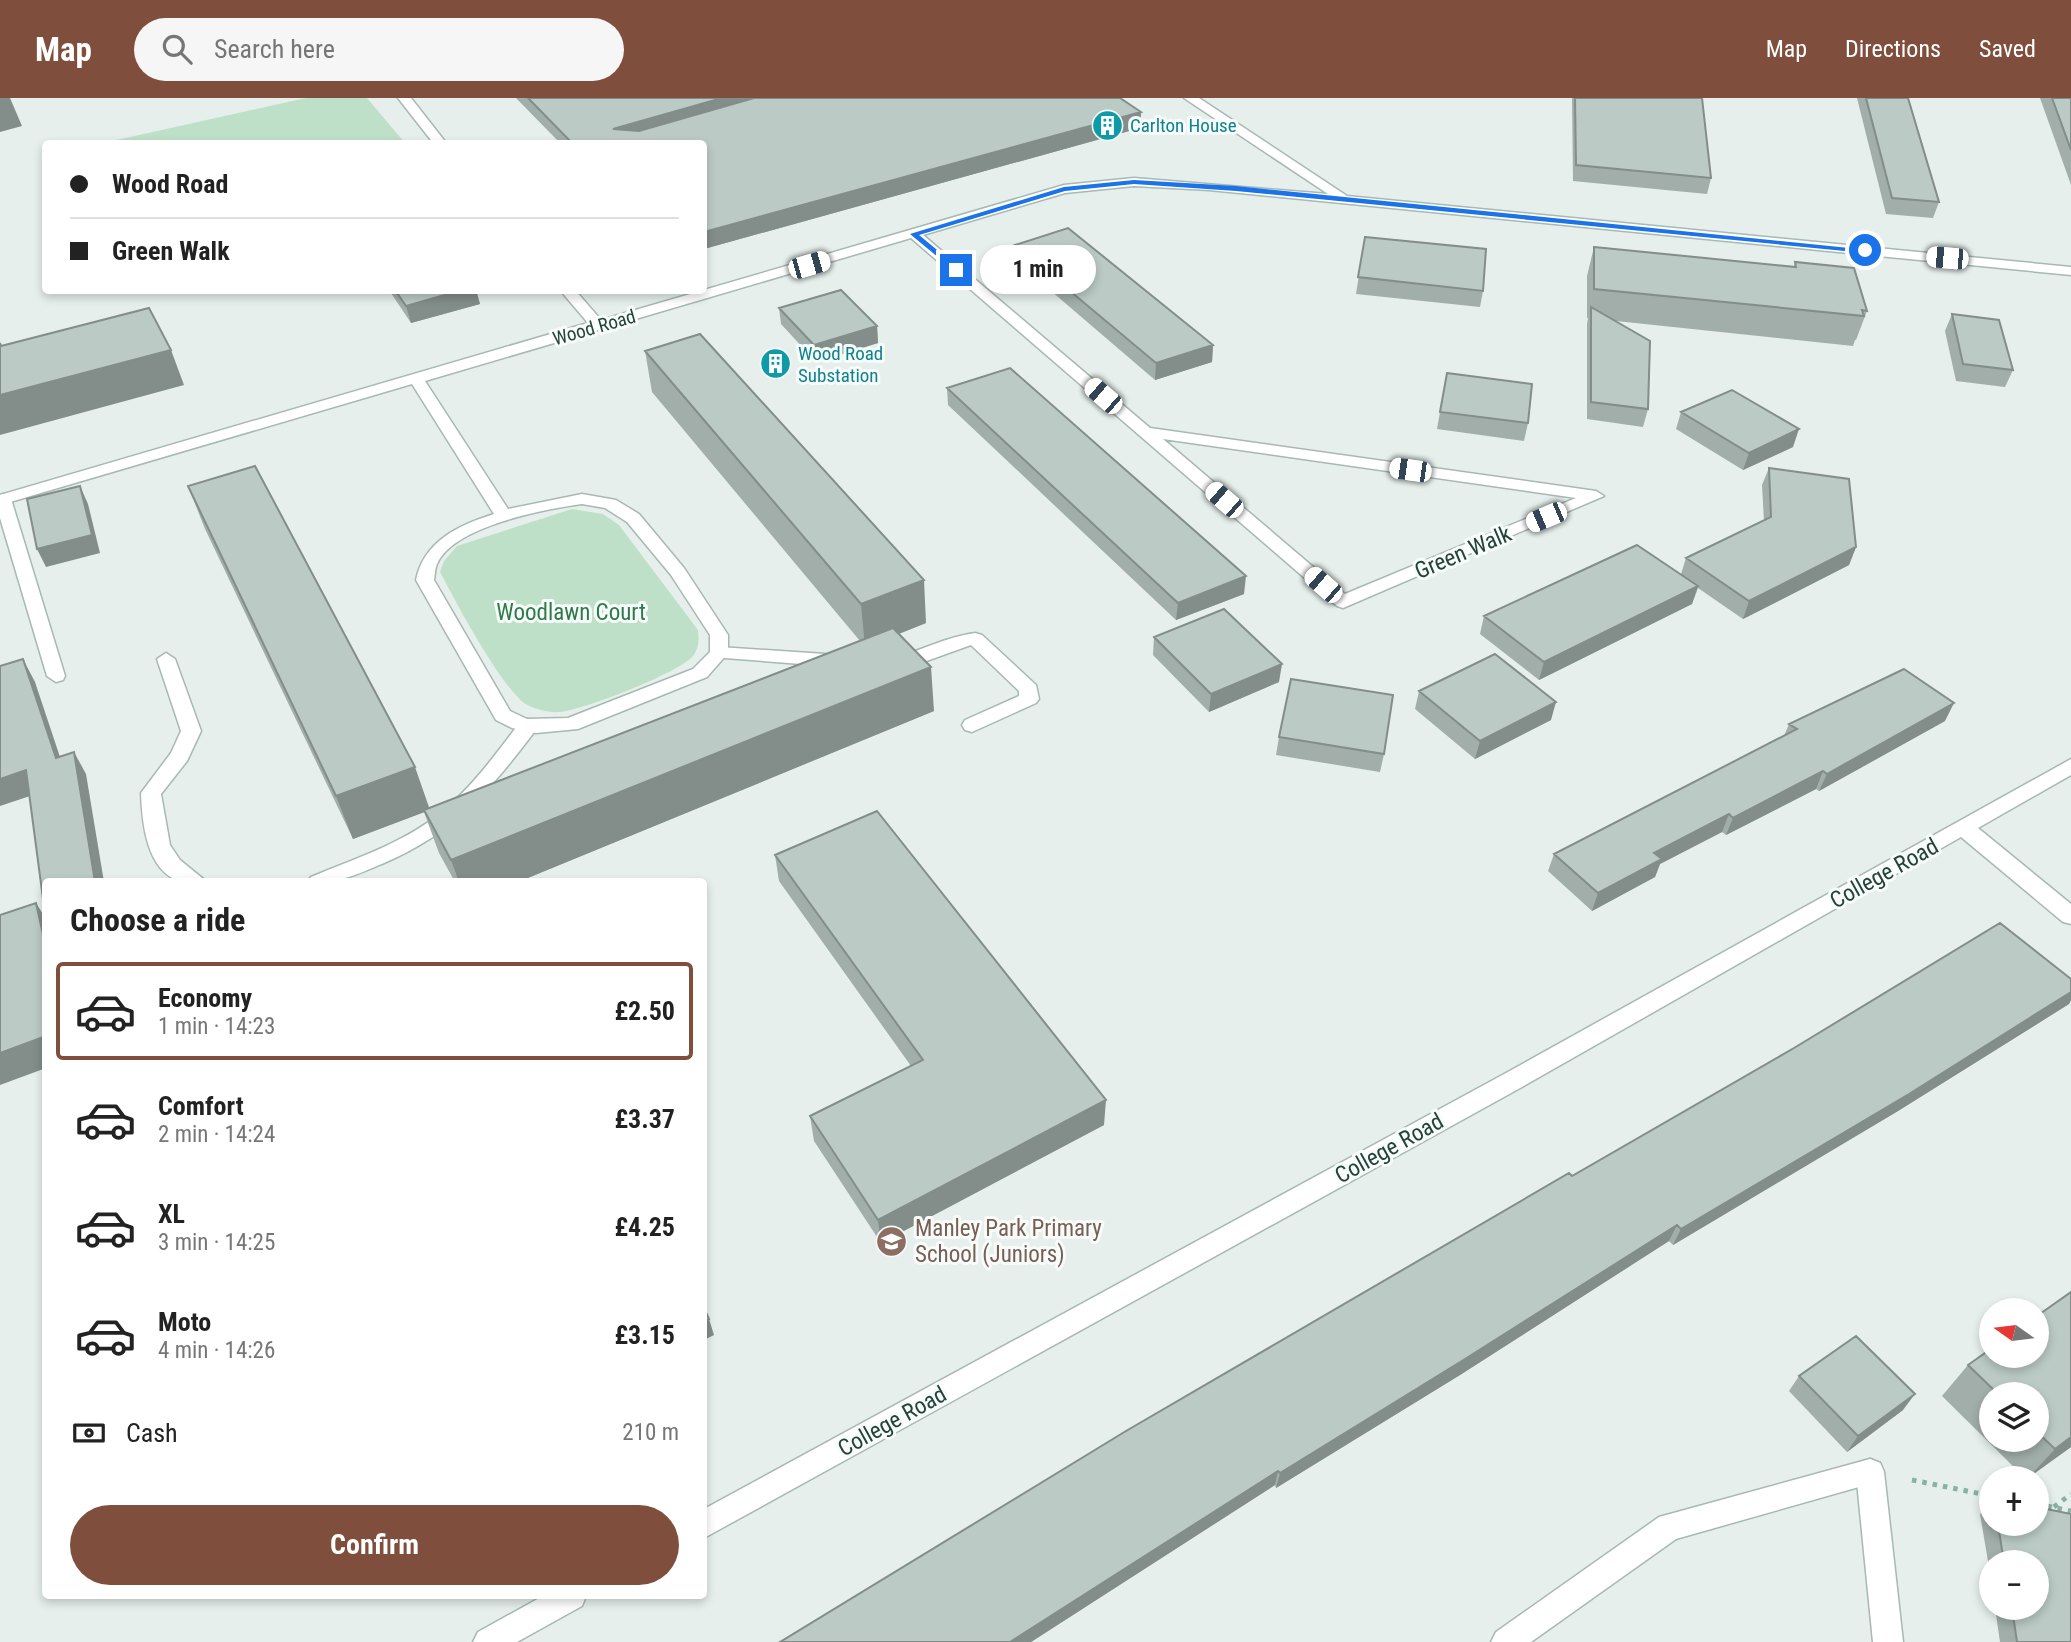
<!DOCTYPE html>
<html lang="en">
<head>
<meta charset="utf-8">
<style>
	body { margin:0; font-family:"Roboto Condensed",sans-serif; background:#f6f6f6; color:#222; height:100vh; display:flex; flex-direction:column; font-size:26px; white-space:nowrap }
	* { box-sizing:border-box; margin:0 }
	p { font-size:23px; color:#767676 }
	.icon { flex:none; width:38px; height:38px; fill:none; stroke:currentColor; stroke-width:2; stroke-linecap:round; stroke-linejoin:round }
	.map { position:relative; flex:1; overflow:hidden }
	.details { position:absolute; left:42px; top:780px; width:665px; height:721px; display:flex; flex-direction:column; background:#fff; border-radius:7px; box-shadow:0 4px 10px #0003 }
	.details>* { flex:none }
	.top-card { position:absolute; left:42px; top:42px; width:665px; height:154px; border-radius:7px; box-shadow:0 4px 10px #0003; display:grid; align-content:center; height:154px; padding:0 28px; background:#fff }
	.needle { width:46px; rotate:284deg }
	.tools { position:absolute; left:1979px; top:1200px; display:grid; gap:14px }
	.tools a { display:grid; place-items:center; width:70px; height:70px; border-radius:50%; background:#fff; box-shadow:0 4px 10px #0003; font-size:35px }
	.end { position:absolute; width:32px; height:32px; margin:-16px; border:9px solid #1a73e8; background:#fff; box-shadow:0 0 0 4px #fff }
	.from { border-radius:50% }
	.bubble { position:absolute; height:49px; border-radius:24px; background:#fff; box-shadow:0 4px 10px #0003; font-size:23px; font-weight:700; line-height:49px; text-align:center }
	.car { position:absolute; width:21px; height:42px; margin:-21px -10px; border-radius:9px; box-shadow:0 0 5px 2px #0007; background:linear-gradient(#fff 24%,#345 0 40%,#fff 0 76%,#345 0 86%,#fff 0) }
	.top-card b { display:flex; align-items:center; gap:24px; height:66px; font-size:26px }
	.top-card b+b { border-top:2px solid #e0e0e0 }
	.top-card i { width:18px; height:18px; background:#222 }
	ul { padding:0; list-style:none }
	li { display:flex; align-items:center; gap:21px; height:98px; margin:0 14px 10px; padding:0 14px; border:4px solid transparent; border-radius:7px }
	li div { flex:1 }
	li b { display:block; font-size:26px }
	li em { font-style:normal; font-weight:700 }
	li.on { border-color:#804e3d }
	li>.icon { width:63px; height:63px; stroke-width:1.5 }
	h2 { padding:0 28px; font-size:32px; line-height:84px }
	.pay { display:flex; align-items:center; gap:18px; height:77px; padding:0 28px; font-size:26px }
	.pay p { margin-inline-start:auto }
	.primary-button { display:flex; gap:14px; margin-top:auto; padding:14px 28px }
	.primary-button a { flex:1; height:80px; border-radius:42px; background:#804e3d; color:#fff; font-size:28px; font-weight:700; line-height:80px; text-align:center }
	header { display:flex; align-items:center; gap:42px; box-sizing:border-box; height:98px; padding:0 35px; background:#804e3d; color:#fff }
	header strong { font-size:33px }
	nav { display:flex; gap:38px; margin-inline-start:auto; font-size:24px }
	.search { width:490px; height:63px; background:#f6f6f6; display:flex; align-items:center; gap:18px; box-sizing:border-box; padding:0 24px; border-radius:38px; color:#767676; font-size:26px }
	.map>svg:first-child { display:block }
</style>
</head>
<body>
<header>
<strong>Map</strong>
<div class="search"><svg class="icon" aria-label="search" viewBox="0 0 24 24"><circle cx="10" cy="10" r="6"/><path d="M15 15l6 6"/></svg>Search here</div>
<nav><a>Map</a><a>Directions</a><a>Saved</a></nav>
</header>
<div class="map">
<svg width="2071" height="1544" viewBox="0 0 2071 1544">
	<rect width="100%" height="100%" fill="#e6efeb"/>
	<path fill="#bfe0c8" d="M306 0H367L405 45H103Z
		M572 411 603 416 619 427 698 532C699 542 699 550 693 558 679 575 583 612 560 614 549 615 533 611 524 605 498 584 457 506 440 474L444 463 457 448Z"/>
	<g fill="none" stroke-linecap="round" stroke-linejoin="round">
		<defs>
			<path id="service" d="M3 396 11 401 65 578 63 582 56 584 47 578 0 420V397Z
				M975 535 982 537 1036 587 1039 601 1036 605 972 634 965 632 962 627 965 622 1019 598V593L971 547 907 570 896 572 887 566 889 562C918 554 945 539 975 535Z
				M719 549 840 557 849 563 840 569 712 559 710 555 712 551Z
				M166 555 175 561 201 633 187 663 161 696 170 747 180 762 207 784C198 784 186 786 179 783 146 772 142 723 141 695L171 655 181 633 157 561Z
				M528 621 538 628 535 633C490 692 455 735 384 765 354 778 341 784 307 784L311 779C354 761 401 746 438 717 471 691 496 656 521 623Z
				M1870 1361 1880 1365 1884 1374 1880 1383 1676 1441 1531 1544H1491L1496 1534 1659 1419Z"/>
			<path id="minor" d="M398 0H411L447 46H434Z
				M1184 0H1199L1347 98 2071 169V177L1209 92 1134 88 1065 95 923 137 1150 330 1596 393 1604 398 1343 510 1337 508 911 140 425 283 508 411 582 396 616 402 639 416 684 470 728 537V555L707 579 578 631 536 635 512 630 496 622 416 482C424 443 459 427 494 416L412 286 0 407V397L588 225 560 192H575L601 222 1064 87 1134 80 1328 96ZM1163 341 1576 400 1345 496ZM582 406 605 410 627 424 671 477 710 537V554L693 571 568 620 527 621 510 613 434 482C435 477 435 470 437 466 453 428 546 411 582 406Z
				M2071 661V677L1978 730 2071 806V826L2063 824 1961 739 1522 989 704 1440V1411L1506 975Z
				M1870 1361 1880 1365 1884 1374 1903 1544H1873L1856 1374 1860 1365Z
				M543 1498H586L582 1508 517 1544H473L478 1534Z"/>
		</defs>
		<use href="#service" stroke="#a8b8b2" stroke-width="3"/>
		<use href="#minor" stroke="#a8b8b2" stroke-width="3"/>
		<path stroke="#86b3a5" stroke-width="5" stroke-dasharray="4.5 6" stroke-linecap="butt" d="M1912 1382 1992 1398
			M2037 1406 2071 1413
			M2054 1409 2071 1396"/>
		<use href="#service" fill="#fff" fill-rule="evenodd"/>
		<use href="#minor" fill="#fff" fill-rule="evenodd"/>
	</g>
	<path fill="#a1aea9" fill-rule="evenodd" d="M516 0H1120L1141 14 1140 30 704 151V46H561Z
		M1572 0H1702L1711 80 1707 96 1573 83Z
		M1857 0H1908L1939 104 1933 120 1886 116Z
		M2040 0H2071V87Z
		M1365 139 1483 193 1480 209 1356 196Z
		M1015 147 1213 247 1212 264 1155 282 1016 163Z
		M1594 149 1794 169 1795 164 1867 213 1856 242H1855L1853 248 1616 223 1648 311 1643 329 1587 321V226L1588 220H1587V178Z
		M389 192H476L480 206 411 225Z
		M779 210 877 228 878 245 816 264 781 226Z
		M1952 216 2013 272 2005 289 1956 283 1945 233Z
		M645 253 926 525 899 536 934 613 518 784H455L439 755 424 714 353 741 205 431 188 388 429 710 860 543 652 294Z
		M1447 275 1528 325 1524 343 1437 331Z
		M947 290 1244 496 1176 522 948 307Z
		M1681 314 1793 349 1743 372 1676 331Z
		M1769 370 1856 449 1849 467 1743 521 1698 490 1692 506 1539 582 1480 536 1484 518 1681 476 1686 460 1764 423 1762 387Z
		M1154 539 1279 584 1209 614 1153 557Z
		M1419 593 1551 622 1475 661 1415 611Z
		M1945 623 1819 693 1816 691 1726 737 1722 734 1660 766 1655 779 1592 813 1548 773 1554 756 1784 638 1789 626Z
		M1279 639 1384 656 1380 674 1276 657Z
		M775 757 1104 1027 881 1145 814 1043 810 1018 911 968 779 783Z
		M2071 881V902L2069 906 1898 1013 1673 1147 1669 1143 1460 1277 1276 1390 1275 1387 1031 1544H780L1572 1078Z
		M2071 1194V1349L2026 1381 1942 1298 1968 1267ZM1992 1297H2037V1342H1992Z
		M1799 1278 1903 1312 1847 1354 1789 1293Z
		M1992 1404V1426H2037L2071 1544H2000L1995 1510H2037V1465H1992V1487L1980 1416Z"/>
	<path fill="#838d89" d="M0 0H10L22 28 0 34Z
		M722 0H779L618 46 613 31Z
		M1141 14 1140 30 704 151V134Z
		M462 192H476L480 206 411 225 406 208Z
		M877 228 878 245 816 264 814 247Z
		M1213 247 1212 264 1155 282 1156 265Z
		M171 252 184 287 0 337V297Z
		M1799 331 1793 349 1743 372 1749 355Z
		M80 388 88 406 100 455 46 469 37 451Z
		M1856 449 1849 467 1743 521 1749 503Z
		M1246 478 1244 496 1176 522 1178 505Z
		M924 482 926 525 865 549 861 506Z
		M1698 488 1692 506 1539 582 1544 564Z
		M23 561 35 584 68 683 56 660Z
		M1282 566 1279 584 1209 614 1211 596Z
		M931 569 934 613 518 784H459L451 762Z
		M1556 604 1551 622 1475 661 1480 643Z
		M1954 605 1945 623 1819 693 1827 676Z
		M74 654 86 676 104 784H95Z
		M415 669 430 712 353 741 336 698Z
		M26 672 39 695 0 708V681Z
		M1823 673 1816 691 1726 737 1733 720Z
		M1729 716 1722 734 1660 766 1655 779 1592 813 1598 795 1654 755Z
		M36 805 46 821V850Z
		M2071 894V902L2069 906 1898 1013 1673 1147 1681 1131Z
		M46 938V970L0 987V955Z
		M1106 1002 1104 1027 881 1145 878 1122Z
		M1677 1127 1669 1143 1460 1277 1276 1390 1280 1375Z
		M709 1221 714 1237 704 1242V1224Z
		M1915 1296 1903 1312 1847 1354 1858 1338Z
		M2071 1339V1349L2027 1381 2055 1351Z
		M1278 1373 1275 1387 1031 1544H1010Z"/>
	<path fill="#bbcac4" stroke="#838d89" stroke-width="2" d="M528 0H722L613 31 639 33 754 0H1120L1141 14 704 134V46H573Z
		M1575 0H1702L1711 80 1576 67Z
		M1866 0H1908L1939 104 1892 100Z
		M2052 0H2071V52Z
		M1068 130 1213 247 1156 265 1015 147Z
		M1365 139 1486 151 1483 193 1358 179Z
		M1594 149 1796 169 1795 164 1854 170 1867 213 1862 212 1864 218 1594 191Z
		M395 192H462L406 208Z
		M841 192 877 228 814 247 779 210Z
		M1591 209 1650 243 1648 311 1591 304Z
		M149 210 171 252 0 297V245L1 248Z
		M1952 216 1999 222 2013 272 1963 266Z
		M700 236 924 482 861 506 645 253Z
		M1010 270 1246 478 1178 505 947 290Z
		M1447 275 1532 286 1528 325 1440 314Z
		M1732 292 1799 331 1749 355 1681 314Z
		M255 368 415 669 336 698 188 388Z
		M1769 370 1849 381 1856 449 1749 503 1686 460 1771 419Z
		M80 388 92 437 37 451 27 401Z
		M1637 447 1698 488 1544 564 1484 518Z
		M1224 511 1282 566 1211 596 1154 539Z
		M893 530 931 569 451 762 424 712Z
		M1495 556 1556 604 1480 643 1419 593Z
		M23 561 56 660 74 654 95 784H46V800L43 801 26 672 0 681V568Z
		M1904 571 1954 605 1827 676 1823 673 1733 720 1729 716 1654 755 1662 761 1598 795 1554 756 1797 631 1789 626Z
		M1291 581 1393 597 1384 656 1279 639Z
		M877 713 1106 1002 878 1122 810 1018 923 962 775 757Z
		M36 805 46 850V938L0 955V817Z
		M2000 825 2071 881V894L1909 996 1681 1131 1677 1127 1465 1261 1280 1375 1278 1373 1010 1544H780L1126 1333 1569 1075 1572 1078 1794 950Z
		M2071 1194V1339L2055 1351 2037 1334V1297H1999L1968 1267 1992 1250V1258H2037V1218Z
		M704 1210 709 1221 704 1224Z
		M1856 1238 1915 1296 1858 1338 1799 1278Z
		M2037 1409 2071 1416V1544H2017L2012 1510H2037V1465H2004L1998 1426H2037Z"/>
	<path fill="#1a73e8" d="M1134 82 1236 88 1869 152 1865 155 1236 93 1134 86 1065 93 919 137 959 170 956 174 910 136 1064 89Z"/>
	<defs>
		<symbol id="building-disc" viewBox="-11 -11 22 22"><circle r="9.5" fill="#0f9aa8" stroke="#f7fbf9"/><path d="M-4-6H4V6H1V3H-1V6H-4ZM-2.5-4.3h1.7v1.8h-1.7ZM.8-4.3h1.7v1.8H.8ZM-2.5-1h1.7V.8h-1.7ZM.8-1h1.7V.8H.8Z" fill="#fff"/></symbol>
		<symbol id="school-disc" viewBox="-11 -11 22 22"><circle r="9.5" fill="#8d6e63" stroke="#f7fbf9"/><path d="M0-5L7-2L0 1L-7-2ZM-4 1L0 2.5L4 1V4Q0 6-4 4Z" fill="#fff"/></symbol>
	</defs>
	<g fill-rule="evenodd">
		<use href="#building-disc" x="1090" y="10" width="35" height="35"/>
		<use href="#building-disc" x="758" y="248" width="35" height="35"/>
		<use href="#school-disc" x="874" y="1126" width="35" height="35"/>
	</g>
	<g text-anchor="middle" stroke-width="6" stroke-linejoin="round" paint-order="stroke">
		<g font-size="19" fill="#0d838f" stroke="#f7fbf9" text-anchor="start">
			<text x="1130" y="34">Carlton House</text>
			<text x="798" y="262">Wood Road<tspan x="798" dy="22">Substation</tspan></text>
		</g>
		<g font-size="19" fill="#24423a" stroke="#f7fbf9">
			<text transform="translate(594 229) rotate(-16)" y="7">Wood Road</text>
		</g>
		<g font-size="23" fill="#24423a" stroke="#f7fbf9">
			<text transform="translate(1463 454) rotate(-23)" y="8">Green Walk</text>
			<text transform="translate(1884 775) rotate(-29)" y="8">College Road</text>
			<text transform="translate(1389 1050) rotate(-29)" y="8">College Road</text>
			<text transform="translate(892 1323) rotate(-29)" y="8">College Road</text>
		</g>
		<g font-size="23" fill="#2d7a4b" stroke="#f7fbf9">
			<text x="571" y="522">Woodlawn Court</text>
		</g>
		<g font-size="23" fill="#785e54" stroke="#f7fbf9" text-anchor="start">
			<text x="915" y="1138">Manley Park Primary<tspan x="915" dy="26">School (Juniors)</tspan></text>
		</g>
	</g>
</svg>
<div class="tools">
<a><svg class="needle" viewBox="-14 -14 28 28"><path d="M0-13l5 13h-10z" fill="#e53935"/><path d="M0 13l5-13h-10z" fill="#767676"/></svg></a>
<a><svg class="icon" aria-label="layers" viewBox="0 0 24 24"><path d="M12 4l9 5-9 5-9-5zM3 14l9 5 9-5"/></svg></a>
<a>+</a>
<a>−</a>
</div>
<i class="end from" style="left:1865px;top:152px"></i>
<i class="end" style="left:956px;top:172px"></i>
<div class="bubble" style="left:980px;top:147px;width:116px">1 min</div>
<i class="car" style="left:1947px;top:160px;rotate:275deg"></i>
<i class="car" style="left:809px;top:167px;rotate:74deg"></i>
<i class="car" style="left:1103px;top:298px;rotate:311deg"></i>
<i class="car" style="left:1410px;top:372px;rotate:278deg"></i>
<i class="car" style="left:1224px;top:402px;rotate:311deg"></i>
<i class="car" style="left:1546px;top:419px;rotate:247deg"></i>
<i class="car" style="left:1323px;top:487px;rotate:311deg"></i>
<div class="top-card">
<b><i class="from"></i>Wood Road</b>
<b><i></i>Green Walk</b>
</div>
<section class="details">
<h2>Choose a ride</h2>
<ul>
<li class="on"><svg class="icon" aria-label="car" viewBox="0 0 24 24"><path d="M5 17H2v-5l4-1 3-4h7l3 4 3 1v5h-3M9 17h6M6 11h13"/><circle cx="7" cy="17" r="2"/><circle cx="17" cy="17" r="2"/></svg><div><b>Economy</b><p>1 min · 14:23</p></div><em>£2.50</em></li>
<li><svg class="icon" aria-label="car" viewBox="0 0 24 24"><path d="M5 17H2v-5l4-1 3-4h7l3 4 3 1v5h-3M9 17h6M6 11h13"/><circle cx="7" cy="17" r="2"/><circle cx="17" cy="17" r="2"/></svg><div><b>Comfort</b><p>2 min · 14:24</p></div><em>£3.37</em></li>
<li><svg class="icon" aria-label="car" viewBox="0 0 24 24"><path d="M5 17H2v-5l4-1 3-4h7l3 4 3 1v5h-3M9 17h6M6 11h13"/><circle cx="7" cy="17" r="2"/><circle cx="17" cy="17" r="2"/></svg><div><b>XL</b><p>3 min · 14:25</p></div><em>£4.25</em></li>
<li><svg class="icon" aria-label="car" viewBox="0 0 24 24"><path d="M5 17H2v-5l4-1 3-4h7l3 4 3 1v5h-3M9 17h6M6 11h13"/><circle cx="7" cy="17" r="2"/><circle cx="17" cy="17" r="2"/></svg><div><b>Moto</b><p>4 min · 14:26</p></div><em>£3.15</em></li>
</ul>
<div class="pay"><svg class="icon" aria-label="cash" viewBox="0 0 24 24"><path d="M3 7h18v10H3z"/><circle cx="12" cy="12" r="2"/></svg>Cash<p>210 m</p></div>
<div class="primary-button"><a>Confirm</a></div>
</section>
</div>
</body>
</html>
